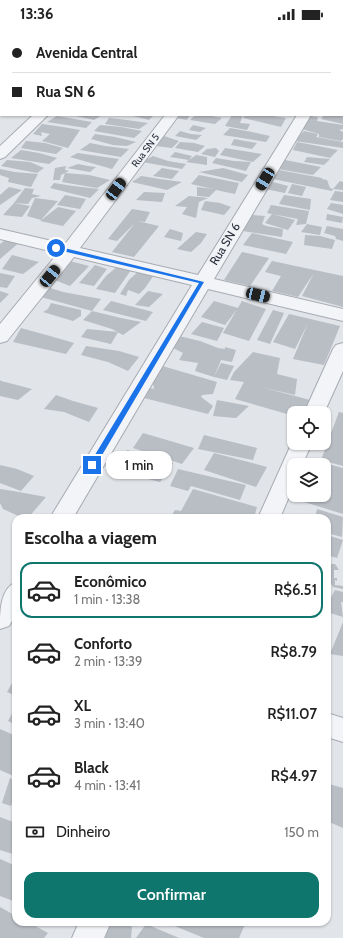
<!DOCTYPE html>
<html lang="pt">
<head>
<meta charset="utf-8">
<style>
	body { margin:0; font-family:Cabin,sans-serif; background:#f6f6f6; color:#222; height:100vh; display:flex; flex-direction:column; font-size:15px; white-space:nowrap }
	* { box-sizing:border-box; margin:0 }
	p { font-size:13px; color:#767676 }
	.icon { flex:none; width:22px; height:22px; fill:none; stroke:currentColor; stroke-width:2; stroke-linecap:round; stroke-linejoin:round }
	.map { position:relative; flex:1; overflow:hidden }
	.sheet { position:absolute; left:12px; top:486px; width:319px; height:412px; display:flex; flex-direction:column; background:#fff; border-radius:12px; box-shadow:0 1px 3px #0004 }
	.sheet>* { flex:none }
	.hud { position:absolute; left:0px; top:0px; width:343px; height:88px; box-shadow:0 1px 3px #0004; display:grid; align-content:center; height:88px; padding:0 12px; background:#fff }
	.buttons { position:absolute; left:287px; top:378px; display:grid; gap:8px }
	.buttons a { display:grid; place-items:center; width:44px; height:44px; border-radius:8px; background:#fff; box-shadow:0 1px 3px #0004; font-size:20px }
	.end { position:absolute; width:18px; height:18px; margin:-9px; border:5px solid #1a73e8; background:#fff; box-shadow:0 0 0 2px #fff }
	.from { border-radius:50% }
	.bubble { position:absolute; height:28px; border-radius:12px; background:#fff; box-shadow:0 1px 3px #0004; font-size:13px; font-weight:600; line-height:28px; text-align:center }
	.car { position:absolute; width:12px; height:24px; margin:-12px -6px; border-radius:5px; box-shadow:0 0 3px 1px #0007; background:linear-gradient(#222 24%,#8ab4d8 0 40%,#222 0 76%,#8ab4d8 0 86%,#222 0) }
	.hud b { display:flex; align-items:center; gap:14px; height:38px; font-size:15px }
	.hud b+b { border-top:1px solid #e0e0e0 }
	.hud i { width:10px; height:10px; background:#222 }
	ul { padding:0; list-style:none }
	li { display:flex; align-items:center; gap:12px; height:56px; margin:0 8px 6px; padding:0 4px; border:2px solid transparent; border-radius:12px }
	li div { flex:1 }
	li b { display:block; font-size:15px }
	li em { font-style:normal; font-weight:600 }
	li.active { border-color:#0f766e }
	li>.icon { width:36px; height:36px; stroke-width:1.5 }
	h2 { padding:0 12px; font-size:18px; line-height:48px }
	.pay { display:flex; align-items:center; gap:10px; height:44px; padding:0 12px; font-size:15px }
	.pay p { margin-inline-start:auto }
	.cta { display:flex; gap:8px; margin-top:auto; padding:8px 12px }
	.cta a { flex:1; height:46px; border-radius:12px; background:#0f766e; color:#fff; font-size:16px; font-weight:600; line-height:46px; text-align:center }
	.status { display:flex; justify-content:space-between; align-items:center; height:28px; padding:0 20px; background:#fff; direction:ltr }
	.status svg { height:11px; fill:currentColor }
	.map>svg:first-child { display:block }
</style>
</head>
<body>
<div class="status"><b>13:36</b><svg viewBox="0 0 49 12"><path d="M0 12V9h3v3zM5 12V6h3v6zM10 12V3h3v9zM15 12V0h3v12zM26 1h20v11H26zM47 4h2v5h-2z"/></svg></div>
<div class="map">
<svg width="343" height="910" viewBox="0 0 343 910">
	<rect width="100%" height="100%" fill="#e1e4e8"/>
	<path fill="#b9bdc4" d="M71 87H102L94 92Z
		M129 87H154L149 92Z
		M181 87H190L187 92 176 90Z
		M195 87H208L222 90 215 96 190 92Z
		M232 87H243L240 95 250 96 247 102 225 98Z
		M245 87H266L286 90 281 99 243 90Z
		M324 87H343V96L321 91Z
		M57 88 92 94 86 100 47 94Z
		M310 88 318 89 317 93 343 97V101L339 102 343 104V111L341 113 319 109V106L302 101Z
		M109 90 127 92 148 95 139 101 105 96Z
		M42 96 63 99 80 102 68 120 42 113 50 106 41 104 42 108 33 106Z
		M100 97 121 99 142 103 134 110 94 103Z
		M193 97 206 100 200 104 189 102Z
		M230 100 252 104 270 108 266 114 223 107Z
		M180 103 191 106 202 107 196 112 175 108Z
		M304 103 318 106 316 109 343 114V120L295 113Z
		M95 106 115 109 136 114 127 118 113 117 91 111Z
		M164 108 179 113 172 120 156 118Z
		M234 111 245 113 257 115 252 121 231 117Z
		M26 113 45 115 63 120 56 126 21 120Z
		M180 114 194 115 205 118 198 124 175 120Z
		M297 114 313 117 338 122 330 130 293 122Z
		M90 115 105 118 129 121 121 129 80 122Z
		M216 120 219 123 215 129 201 126 207 121Z
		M225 120 262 126 253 134 220 127Z
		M21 122 39 125 57 130 49 136 11 130Z
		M175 124 192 128 189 132 170 129Z
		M78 125 98 128 119 131 112 141 70 129Z
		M196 127 207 129V137L186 134Z
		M153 128 168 133 186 136 182 141 142 134Z
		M307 129 330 131 324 137 304 134Z
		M216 130 234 133 251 134 246 143 212 135Z
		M7 132 30 134 44 140 37 145 1 138Z
		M285 132 321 139 313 147 278 141Z
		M78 136 88 138 96 139 90 144 67 140Z
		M66 138 65 142 69 143 61 147 60 152H53L55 140Z
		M162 140 179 143 172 151 153 148Z
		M223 140 248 147 242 154 199 144Z
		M0 141 14 144 38 146 31 159 8 154 9 150 0 147Z
		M279 142 322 150V151L327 152 330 160 333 161 332 163 273 151Z
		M65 145 89 147 110 152 97 160 62 154Z
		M199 147 239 155 235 166 216 162 209 169 197 168V159L213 161 191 156Z
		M141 148 160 151 182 154 167 162 132 154Z
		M340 153 343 154V162L333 161Z
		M273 154 288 158 285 165 265 161Z
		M54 155 73 158 99 161 90 170 50 160Z
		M292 156 306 159 302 168 288 165Z
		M9 159 22 162 0 177V167Z
		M25 160 34 161 32 166 41 168 32 170 28 176 14 175Z
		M335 163 343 164V174L330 172Z
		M144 164 165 165 162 174 136 172Z
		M65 167 86 171 80 181 57 177Z
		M284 167 311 171 310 182 279 176Z
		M189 168 208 170 199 174 196 190 182 186 187 179 175 178Z
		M35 170 58 173 41 192 27 188Z
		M205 173 220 175 231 179 224 187 201 182Z
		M14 175 30 178 22 189 3 187Z
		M331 175 343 177V186L327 181Z
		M271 177 309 183 306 196 296 197 298 191 267 185Z
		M58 179 76 183 63 198 40 193Z
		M132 181 150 184 145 194 137 193 159 198 134 229 112 224 135 195 117 213 108 211Z
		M272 186 295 192 288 202 265 195Z
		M327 186 343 189 342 195 326 192Z
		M251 187 265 188 262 196 266 198 283 201 282 209 243 203Z
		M307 196 322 199 320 207 301 204Z
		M327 198 343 201V213L336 211 335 208 324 205Z
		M170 201 183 205 181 213 164 209Z
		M196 204 207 206 201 215 191 224 177 221Z
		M252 205 293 214 286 226 243 217Z
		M305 207 320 208 335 212 332 221 304 217Z
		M7 211 21 213 0 231V216Z
		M242 224 269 230 250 258 224 252Z
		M12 227 39 234 23 246 2 241Z
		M66 232 89 238 70 258 52 251Z
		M272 233 343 248V279L302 268 314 245 298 269 272 263 281 248 265 244Z
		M95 237 107 241 94 258 79 255Z
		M118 238 131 242 115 265 96 261 106 248Z
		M141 241 154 247 145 260 139 266 128 262 126 268 120 266 129 252Z
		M0 245 15 248 7 260 0 259Z
		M44 258 63 264 101 271 92 283 37 268Z
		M0 263 9 266 0 275Z
		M148 263 163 266 149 279 135 277Z
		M111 273 153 284 146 293 103 282Z
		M214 273 238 280 225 297 201 289Z
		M242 273 266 281 249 313 223 305Z
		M51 275 81 282V288L73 293 43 284 48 281Z
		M273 282 284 285 270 316 257 312Z
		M92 283 121 290 141 294 123 307 112 301 83 292Z
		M289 286 340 298 324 337 293 331 308 295 295 321 273 314Z
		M202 294 224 300 217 313 191 306Z
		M21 300 50 308 74 315 66 326 13 314Z
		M87 301 118 304 111 316 81 309Z
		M179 308 200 313 218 320 225 321V319L236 322 232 334 221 332 214 349 195 343 198 335 179 332 183 325 173 320Z
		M86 318 119 323 139 329 128 343 108 334 81 327Z
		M253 324 280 330 277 346 297 351 295 367 261 359 310 372 304 385H294V388L235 371 244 354 230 352 234 344Z
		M221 335 234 338 227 352 214 349Z
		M159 337 217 354 213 366 202 367 201 369 213 378 208 386 144 370V359L154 361 153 355 148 352Z
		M0 352 1 353 32 361 18 372 0 368Z
		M56 367 73 373 98 380 89 394 64 384 44 381Z
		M217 372 249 378 236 390 213 388Z
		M339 384 343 385V438L321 432Z
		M143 405 194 420 182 436 133 420Z
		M204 407 257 420 253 432 198 421Z
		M127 422 173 435 160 454 116 443Z
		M214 425 267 439 256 459 204 442Z
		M317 433 343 440V486L301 473 303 467H324V437H316Z
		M0 437 17 441 34 448 21 463 0 455Z
		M178 441 246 457 240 472 191 458 188 463 170 458Z
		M0 461 13 463 46 469 28 490H23L3 481 0 475Z
		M193 461 257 479 254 490H170L175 482 181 483Z
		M317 481 343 489 342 509 327 505V490H315Z
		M327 507 343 512 337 530 327 527Z
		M327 536H335L339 542H334V550H337V553L335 552V557L343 558V561L333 559 330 554 327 562Z
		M335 562 343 564V574H341L343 589 327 584V577Z
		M343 594V628L330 626Z
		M16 648V668L7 664Z
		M16 679V697L8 693Z
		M0 701 16 708V749L0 742Z
		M10 750 16 753V766L11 778 2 775Z
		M329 756 343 760V800L327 793V764Z
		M0 789 16 795V827L0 822Z
		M0 831 16 838V874L0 868Z
		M0 879 16 888V894H28L48 905 44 910H0Z
		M107 894H125L132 899 131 910H99Z
		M165 894H246L239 910H204Z
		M146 896 179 910H136Z"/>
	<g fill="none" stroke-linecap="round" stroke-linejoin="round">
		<defs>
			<path id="minor" d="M8 0H21L8 1Z
				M123 0H136L123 1Z
				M235 0H248L235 1Z
				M342 19H343L342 29Z
				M342 64H343V72H342Z
				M33 87H48L5 129 0 131V118Z
				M165 87H179L80 220 198 247 297 87H311L214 251 343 281V293L208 261 73 490H50L192 257 74 229 7 313 0 315V296L58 225 0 211V201L65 216Z
				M343 315V343L324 385H304L333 321 336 317Z
				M294 410V415H312L302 437H294V457L280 490H258Z
				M16 554V586L9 598 0 601C0 583 0 561 16 554Z
				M327 685 343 690V714L327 709Z
				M79 894H111L104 910H72Z"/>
		</defs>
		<use href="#minor" stroke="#a7abb2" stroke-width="2"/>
		<use href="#minor" fill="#f3f4f7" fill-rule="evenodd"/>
	</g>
	<path fill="#1a73e8" d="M56 218 204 254 95 439H90V435L199 255 54 221Z"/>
	<g text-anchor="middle" stroke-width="3" stroke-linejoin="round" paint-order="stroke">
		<g font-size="10" fill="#2b323e" stroke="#f0f2f6">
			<text transform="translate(145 122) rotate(-53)" y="4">Rua SN 5</text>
		</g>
		<g font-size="12" fill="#2b323e" stroke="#f0f2f6">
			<text transform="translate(225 216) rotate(-59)" y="4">Rua SN 6</text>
		</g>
	</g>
</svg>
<div class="buttons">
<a><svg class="icon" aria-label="locate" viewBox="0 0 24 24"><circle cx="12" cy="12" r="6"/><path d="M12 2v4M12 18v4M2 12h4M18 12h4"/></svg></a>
<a><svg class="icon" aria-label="layers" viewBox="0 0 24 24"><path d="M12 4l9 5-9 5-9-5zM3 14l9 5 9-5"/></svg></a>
</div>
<i class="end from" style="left:56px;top:220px"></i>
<i class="end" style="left:92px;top:437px"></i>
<div class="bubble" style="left:106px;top:423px;width:66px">1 min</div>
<i class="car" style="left:265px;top:151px;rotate:211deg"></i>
<i class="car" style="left:116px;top:161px;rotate:37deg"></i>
<i class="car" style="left:50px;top:248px;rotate:39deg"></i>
<i class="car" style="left:258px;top:267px;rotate:103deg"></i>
<div class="hud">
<b><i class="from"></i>Avenida Central</b>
<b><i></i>Rua SN 6</b>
</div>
<section class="sheet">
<h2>Escolha a viagem</h2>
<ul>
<li class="active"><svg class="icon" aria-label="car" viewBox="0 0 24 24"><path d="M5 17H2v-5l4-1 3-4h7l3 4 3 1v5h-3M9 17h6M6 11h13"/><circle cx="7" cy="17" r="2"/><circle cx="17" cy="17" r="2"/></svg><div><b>Econômico</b><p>1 min · 13:38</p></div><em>R$6.51</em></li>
<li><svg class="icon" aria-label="car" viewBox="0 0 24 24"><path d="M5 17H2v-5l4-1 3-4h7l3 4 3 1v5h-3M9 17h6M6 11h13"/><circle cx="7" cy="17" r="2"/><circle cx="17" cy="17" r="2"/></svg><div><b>Conforto</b><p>2 min · 13:39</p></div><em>R$8.79</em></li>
<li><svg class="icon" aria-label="car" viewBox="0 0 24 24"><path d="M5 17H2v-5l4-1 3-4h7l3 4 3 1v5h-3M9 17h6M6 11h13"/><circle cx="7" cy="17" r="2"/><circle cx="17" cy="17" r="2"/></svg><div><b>XL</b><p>3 min · 13:40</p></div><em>R$11.07</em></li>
<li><svg class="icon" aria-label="car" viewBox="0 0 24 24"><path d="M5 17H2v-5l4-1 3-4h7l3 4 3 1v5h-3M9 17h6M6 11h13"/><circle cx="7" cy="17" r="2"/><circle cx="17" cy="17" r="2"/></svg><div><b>Black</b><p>4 min · 13:41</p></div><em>R$4.97</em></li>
</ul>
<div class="pay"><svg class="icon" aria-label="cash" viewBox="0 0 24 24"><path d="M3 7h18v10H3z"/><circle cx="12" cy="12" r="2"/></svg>Dinheiro<p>150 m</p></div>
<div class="cta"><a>Confirmar</a></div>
</section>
</div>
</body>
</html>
